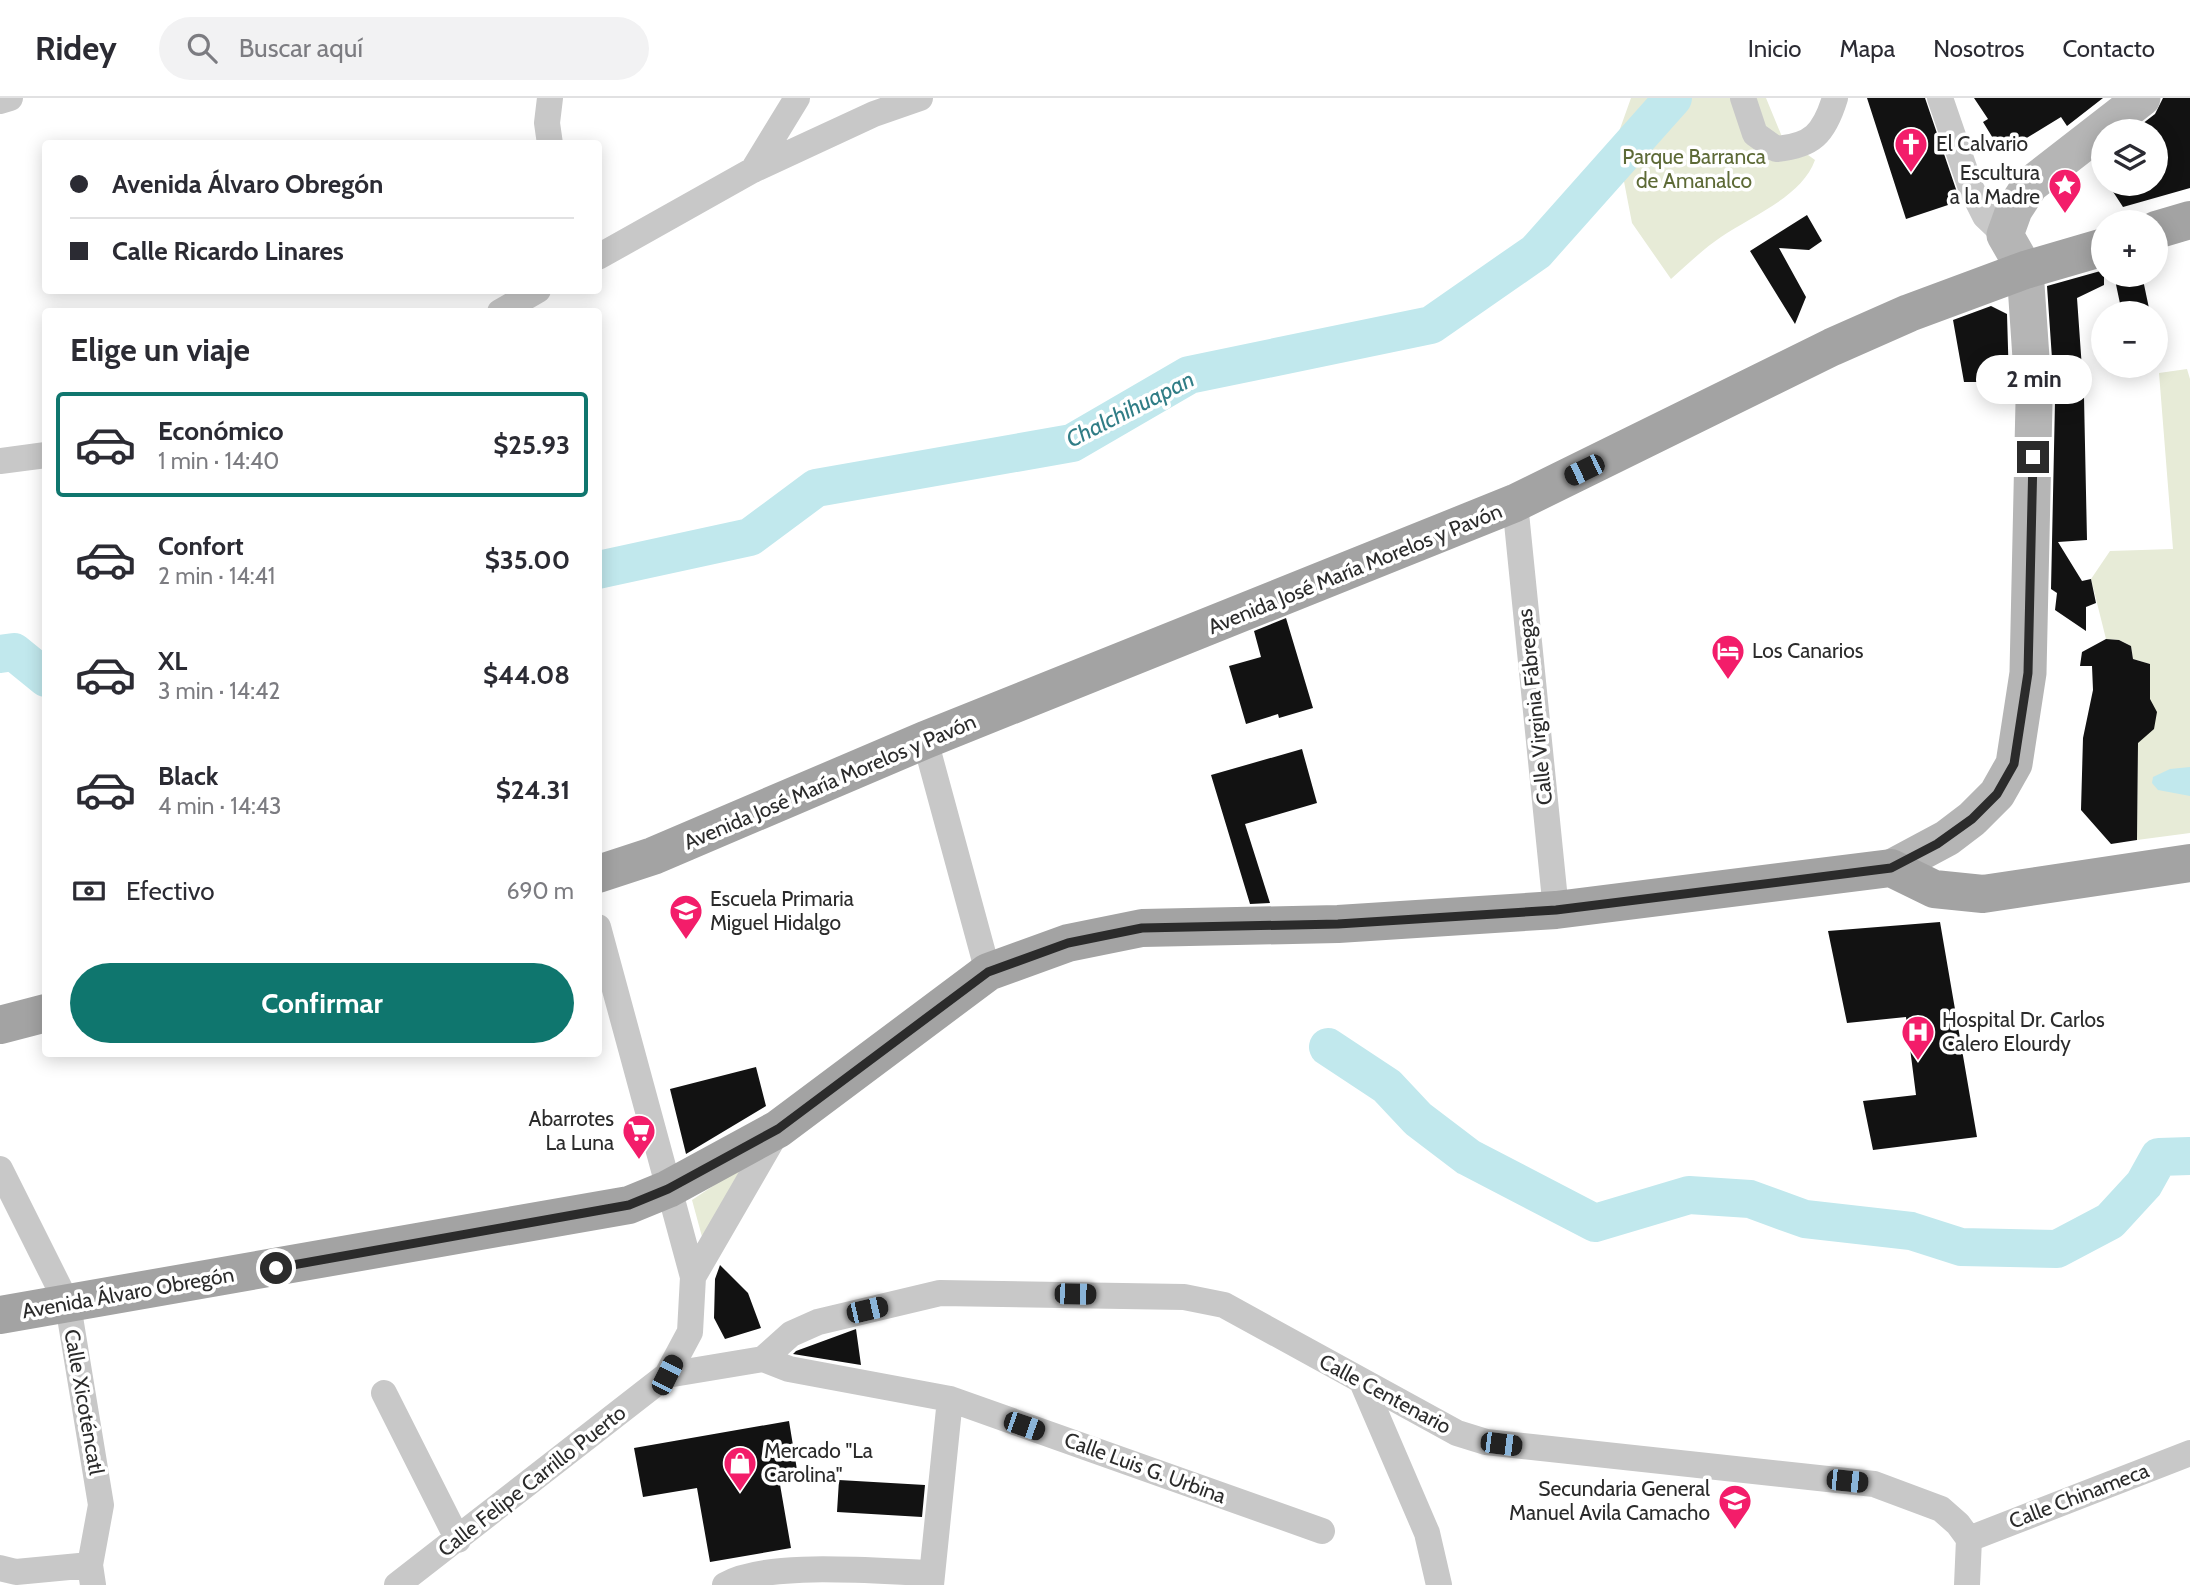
<!DOCTYPE html>
<html lang="es">
<head>
<meta charset="utf-8">
<style>
	body { margin:0; font-family:Cabin,sans-serif; background:#f2f2f3; color:#2b2b33; height:100vh; display:flex; flex-direction:column; font-size:26px; white-space:nowrap }
	* { box-sizing:border-box; margin:0 }
	p { font-size:23px; color:#7c7c81 }
	.icon { flex:none; width:38px; height:38px; fill:none; stroke:currentColor; stroke-width:2; stroke-linecap:round; stroke-linejoin:round }
	.map { position:relative; flex:1; overflow:hidden }
	.sheet { position:absolute; left:42px; top:210px; width:560px; height:749px; display:flex; flex-direction:column; background:#fff; border-radius:7px; box-shadow:0 4px 18px #0003 }
	.sheet>* { flex:none }
	.banner { position:absolute; left:42px; top:42px; width:560px; height:154px; border-radius:7px; box-shadow:0 4px 18px #0003; display:grid; align-content:center; height:154px; padding:0 28px; background:#fff }
	.buttons { position:absolute; left:2091px; top:21px; display:grid; gap:14px }
	.buttons a { display:grid; place-items:center; width:77px; height:77px; border-radius:50%; background:#fff; box-shadow:0 4px 18px #0003; font-size:35px }
	.end { position:absolute; width:32px; height:32px; margin:-16px; border:9px solid #2b2b2b; background:#fff; box-shadow:0 0 0 4px #fff }
	.from { border-radius:50% }
	.bubble { position:absolute; height:49px; border-radius:24px; background:#fff; box-shadow:0 4px 18px #0003; font-size:23px; font-weight:700; line-height:49px; text-align:center }
	.car { position:absolute; width:21px; height:42px; margin:-21px -10px; border-radius:9px; box-shadow:0 0 5px 2px #0007; background:linear-gradient(#222 24%,#8ab4d8 0 40%,#222 0 76%,#8ab4d8 0 86%,#222 0) }
	.banner b { display:flex; align-items:center; gap:24px; height:66px; font-size:26px }
	.banner b+b { border-top:2px solid #e1e1e2 }
	.banner i { width:18px; height:18px; background:#2b2b33 }
	ul { padding:0; list-style:none }
	li { display:flex; align-items:center; gap:21px; height:105px; margin:0 14px 10px; padding:0 14px; border:4px solid transparent; border-radius:7px }
	li div { flex:1 }
	li b { display:block; font-size:26px }
	li em { font-style:normal; font-weight:700 }
	li.selected { border-color:#0f766e }
	li>.icon { width:63px; height:63px; stroke-width:1.5 }
	h2 { padding:0 28px; font-size:32px; line-height:84px }
	.pay { display:flex; align-items:center; gap:18px; height:77px; padding:0 28px; font-size:26px }
	.pay p { margin-inline-start:auto }
	.cta { display:flex; gap:14px; margin-top:auto; padding:14px 28px }
	.cta a { flex:1; height:80px; border-radius:42px; background:#0f766e; color:#fff; font-size:28px; font-weight:700; line-height:80px; text-align:center }
	header { display:flex; align-items:center; gap:42px; box-sizing:border-box; height:98px; padding:0 35px; background:#fff; border-bottom:2px solid #e1e1e2 }
	header strong { font-size:33px }
	nav { display:flex; gap:38px; margin-inline-start:auto; font-size:24px }
	.search { width:490px; height:63px; background:#f2f2f3; display:flex; align-items:center; gap:18px; box-sizing:border-box; padding:0 24px; border-radius:38px; color:#7c7c81; font-size:26px }
	.map>svg:first-child { display:block }
</style>
</head>
<body>
<header>
<strong>Ridey</strong>
<div class="search"><svg class="icon" aria-label="search" viewBox="0 0 24 24"><circle cx="10" cy="10" r="6"/><path d="M15 15l6 6"/></svg>Buscar aquí</div>
<nav><a>Inicio</a><a>Mapa</a><a>Nosotros</a><a>Contacto</a></nav>
</header>
<div class="map">
<svg width="2190" height="1487" viewBox="0 0 2190 1487">
	<rect width="100%" height="100%" fill="#fff"/>
	<path fill="#e7ebd7" d="M1631 0H1766L1785 46 1797 49 1815 62C1802 99 1751 118 1721 139 1703 151 1687 167 1671 181L1632 125 1616 42Z
		M2187 271 2190 281V735L2137 742 2138 645 2150 601V566L2133 561 2131 548 2119 542 2106 541 2091 481 2110 453 2173 451 2159 275Z
		M749 1064 704 1146 692 1102Z"/>
	<path fill="#c1e8ed" d="M2190 669V698L2158 692 2152 685 2153 679 2170 671Z"/>
	<g fill="none" stroke-linecap="round" stroke-linejoin="round">
		<path stroke="#c1e8ed" stroke-width="38" d="M598 472 750 439 816 390 1072 345 1189 277 1431 227 1536 154 1673 0
			M0 556 14 554 46 580
			M1328 949 1387 988 1418 1021 1468 1059 1595 1125 1689 1097 1750 1101 1805 1121 1911 1133 1961 1149 2057 1151 2110 1123 2144 1086 2159 1059 2190 1058"/>
	</g>
	<path fill="#121212" d="M1867 0H1925L1960 103 1906 121Z
		M1974 0H2103L2067 28 2061 19 2002 55 1983 24 1988 21Z
		M2163 0H2190V90L2123 109 2108 86H2156V33H2133L2155 16Z
		M1807 117 1822 143 1809 152 1779 150 1806 199 1795 226 1750 153Z
		M2104 172V187L2077 200 2084 299 2087 442 2058 444 2082 483 2091 481 2096 505 2086 509V533L2055 512 2057 495 2051 491 2055 304 2047 188Z
		M2114 177H2142L2150 215H2122Z
		M1991 208 2007 216 2009 284H1964L1953 222Z
		M1286 520 1313 610 1279 620 1278 616 1246 626 1229 568 1261 559 1254 533Z
		M2106 541 2119 542 2131 548 2133 561 2150 566V601L2157 614 2154 631 2138 645 2137 742 2111 746 2081 712 2083 640 2093 592 2092 568H2080L2082 554Z
		M1302 651 1317 705 1245 726 1270 805 1250 806 1211 677Z
		M1940 824 1977 1039 1873 1052 1863 1003 1916 997 1906 919 1847 925 1828 833Z
		M756 969 766 1008 686 1056 670 991Z
		M720 1167 748 1195 761 1230 725 1241 714 1220 715 1181Z
		M856 1231 861 1267 793 1256 796 1253Z
		M789 1323 797 1372 778 1375 791 1450 710 1464 697 1390 643 1399 634 1350Z
		M839 1382 925 1387 922 1419 837 1414Z"/>
	<g fill="none" stroke-linecap="round" stroke-linejoin="round">
		<path stroke="#c8c8c8" stroke-width="26" d="M1743 0 1755 36 1776 51C1812 48 1824 36 1835 0
			M1940 0 1971 90 1985 118 2005 137
			M0 3 10 0
			M550 46 547 25 550 0
			M753 72 797 0
			M598 159 753 72 874 16 920 0
			M500 214 538 192
			M0 363 46 357
			M1515 405 1556 812
			M925 642 988 874
			M0 1071 68 1207 101 1407 90 1467 93 1487
			M693 1179 778 1032
			M763 1261 789 1271 950 1301 1322 1433
			M667 1277 763 1261 791 1236 818 1224 940 1195 1184 1199 1224 1207 1457 1335 1486 1344 1874 1386 1941 1411 1958 1426 1969 1441 1967 1487
			M1363 1286 1427 1435 1439 1487
			M384 1295 458 1442
			M1969 1441 2190 1355
			M0 1470 16 1474 90 1467
			M397 1487 667 1277 690 1234 693 1179 598 829
			M725 1487C769 1462 880 1474 932 1475
			M931 1487 950 1301"/>
		<path stroke="#b5b5b5" stroke-width="37" d="M1891 770 1947 740 1972 721 1997 696 2014 666 2028 575 2034 304 2025 172 2005 137 2014 112 2030 87 2142 0"/>
		<path stroke="#a3a3a3" stroke-width="38" d="M2156 132 2190 122
			M598 776 653 758 925 642 1515 405 1832 249 1909 215 2025 172 2104 149
			M0 927 46 915
			M0 1217 629 1107 668 1091 778 1031 988 874 1068 845 1142 830 1338 826 1556 812 1891 770 1934 791 1983 796 2190 765"/>
	</g>
	<g fill="none" stroke-linecap="round" stroke-linejoin="round">
		<path stroke="#2b2b2b" stroke-width="9" d="M276 1170 629 1107 668 1091 778 1031 988 874 1068 845 1142 830 1338 826 1556 812 1891 770 1937 746 1972 721 1997 696 2014 666 2028 575 2033 359"/>
	</g>
	<defs>
		<symbol id="church-pin" viewBox="-11 -11 22 30"><path d="M0 17L-7.5 6A9.5 9.5 0 1 1 7.5 6Z" fill="#f31d6a" stroke="#fff"/><path d="M-1.2-6h2.4v3.5h3.3v2.4h-3.3V6h-2.4V-.1h-3.3v-2.4h3.3Z" fill="#fff"/></symbol>
		<symbol id="sight-pin" viewBox="-11 -11 22 30"><path d="M0 17L-7.5 6A9.5 9.5 0 1 1 7.5 6Z" fill="#f31d6a" stroke="#fff"/><path d="M0-6L1.8-2.2L6-1.7L2.9 1.2L3.7 5.4L0 3.3L-3.7 5.4L-2.9 1.2L-6-1.7L-1.8-2.2Z" fill="#fff"/></symbol>
		<symbol id="hotel-pin" viewBox="-11 -11 22 30"><path d="M0 17L-7.5 6A9.5 9.5 0 1 1 7.5 6Z" fill="#f31d6a" stroke="#fff"/><path d="M-6-4.5h1.5V1H6V5H4.5V3h-9V5H-6ZM-4 0a1.8 1.8 0 1 1 3.6 0ZM.5 0V-2.5h3Q6-2.5 6 0Z" fill="#fff"/></symbol>
		<symbol id="school-pin" viewBox="-11 -11 22 30"><path d="M0 17L-7.5 6A9.5 9.5 0 1 1 7.5 6Z" fill="#f31d6a" stroke="#fff"/><path d="M0-5L7-2L0 1L-7-2ZM-4 1L0 2.5L4 1V4Q0 6-4 4Z" fill="#fff"/></symbol>
		<symbol id="hospital-pin" viewBox="-11 -11 22 30"><path d="M0 17L-7.5 6A9.5 9.5 0 1 1 7.5 6Z" fill="#f31d6a" stroke="#fff"/><path d="M-5-5h3v3.5h4V-5h3V5h-3V1.5h-4V5h-3Z" fill="#fff"/></symbol>
		<symbol id="supermarket-pin" viewBox="-11 -11 22 30"><path d="M0 17L-7.5 6A9.5 9.5 0 1 1 7.5 6Z" fill="#f31d6a" stroke="#fff"/><path d="M-6-5.5h2.5l.6 2H6L4.5 2H-2.5L-4.4-4H-6ZM-1.5 3.2a1.3 1.3 0 1 0 .1 0ZM3 3.2a1.3 1.3 0 1 0 .1 0Z" fill="#fff"/></symbol>
		<symbol id="shop-pin" viewBox="-11 -11 22 30"><path d="M0 17L-7.5 6A9.5 9.5 0 1 1 7.5 6Z" fill="#f31d6a" stroke="#fff"/><path d="M-5-2.5h2.3a2.7 3.5 0 0 1 5.4 0H5L5.5 6h-11ZM-1.5-2.5h3a1.5 2.3 0 0 0-3 0Z" fill="#fff"/></symbol>
	</defs>
	<g fill-rule="evenodd">
		<use href="#church-pin" x="1892" y="27" width="38" height="52"/>
		<use href="#sight-pin" x="2046" y="68" width="38" height="52"/>
		<use href="#hotel-pin" x="1709" y="534" width="38" height="52"/>
		<use href="#school-pin" x="667" y="794" width="38" height="52"/>
		<use href="#hospital-pin" x="1899" y="915" width="38" height="52"/>
		<use href="#supermarket-pin" x="620" y="1014" width="38" height="52"/>
		<use href="#shop-pin" x="721" y="1346" width="38" height="52"/>
		<use href="#school-pin" x="1716" y="1384" width="38" height="52"/>
	</g>
	<g text-anchor="middle" stroke-width="7" stroke-linejoin="round" paint-order="stroke">
		<g font-size="21" fill="#2b2b2b" stroke="#fff" text-anchor="start">
			<text x="1936" y="53">El Calvario</text>
			<text x="2040" y="82" text-anchor="end">Escultura<tspan x="2040" dy="24">a la Madre</tspan></text>
			<text x="1752" y="560">Los Canarios</text>
			<text x="710" y="808">Escuela Primaria<tspan x="710" dy="24">Miguel Hidalgo</tspan></text>
			<text x="1942" y="929">Hospital Dr. Carlos<tspan x="1942" dy="24">Calero Elourdy</tspan></text>
			<text x="614" y="1028" text-anchor="end">Abarrotes<tspan x="614" dy="24">La Luna</tspan></text>
			<text x="764" y="1360">Mercado "La<tspan x="764" dy="24">Carolina"</tspan></text>
			<text x="1710" y="1398" text-anchor="end">Secundaria General<tspan x="1710" dy="24">Manuel Avila Camacho</tspan></text>
		</g>
		<g font-size="21" fill="#5d6a36" stroke="#fff">
			<text x="1694" y="66">Parque Barranca<tspan x="1694" dy="24">de Amanalco</tspan></text>
		</g>
		<g font-size="21" fill="#2b2b2b" stroke="#fff">
			<text transform="translate(1355 471) rotate(-22)" y="7">Avenida José María Morelos y Pavón</text>
			<text transform="translate(1535 609) rotate(-96)" y="7">Calle Virginia Fábregas</text>
			<text transform="translate(830 684) rotate(-23)" y="7">Avenida José María Morelos y Pavón</text>
			<text transform="translate(128 1195) rotate(-10)" y="7">Avenida Álvaro Obregón</text>
			<text transform="translate(1385 1296) rotate(28)" y="7">Calle Centenario</text>
			<text transform="translate(84 1304) rotate(80)" y="7">Calle Xicoténcatl</text>
			<text transform="translate(1145 1370) rotate(20)" y="7">Calle Luis G. Urbina</text>
			<text transform="translate(532 1383) rotate(-38)" y="7">Calle Felipe Carrillo Puerto</text>
			<text transform="translate(2079 1398) rotate(-21)" y="7">Calle Chinameca</text>
		</g>
		<g font-size="23" font-style="italic" fill="#307d86" stroke="#fff">
			<text transform="translate(1130 311) rotate(-27)" y="8">Chalchihuapan</text>
		</g>
	</g>
</svg>
<div class="buttons">
<a><svg class="icon" aria-label="layers" viewBox="0 0 24 24"><path d="M12 4l9 5-9 5-9-5zM3 14l9 5 9-5"/></svg></a>
<a>+</a>
<a>−</a>
</div>
<i class="end from" style="left:276px;top:1170px"></i>
<i class="end" style="left:2033px;top:359px"></i>
<div class="bubble" style="left:1976px;top:257px;width:116px">2 min</div>
<i class="car" style="left:1584px;top:372px;rotate:244deg"></i>
<i class="car" style="left:1075px;top:1196px;rotate:91deg"></i>
<i class="car" style="left:867px;top:1212px;rotate:77deg"></i>
<i class="car" style="left:667px;top:1277px;rotate:27deg"></i>
<i class="car" style="left:1024px;top:1328px;rotate:109deg"></i>
<i class="car" style="left:1501px;top:1346px;rotate:97deg"></i>
<i class="car" style="left:1847px;top:1383px;rotate:96deg"></i>
<div class="banner">
<b><i class="from"></i>Avenida Álvaro Obregón</b>
<b><i></i>Calle Ricardo Linares</b>
</div>
<section class="sheet">
<h2>Elige un viaje</h2>
<ul>
<li class="selected"><svg class="icon" aria-label="car" viewBox="0 0 24 24"><path d="M5 17H2v-5l4-1 3-4h7l3 4 3 1v5h-3M9 17h6M6 11h13"/><circle cx="7" cy="17" r="2"/><circle cx="17" cy="17" r="2"/></svg><div><b>Económico</b><p>1 min · 14:40</p></div><em>$25.93</em></li>
<li><svg class="icon" aria-label="car" viewBox="0 0 24 24"><path d="M5 17H2v-5l4-1 3-4h7l3 4 3 1v5h-3M9 17h6M6 11h13"/><circle cx="7" cy="17" r="2"/><circle cx="17" cy="17" r="2"/></svg><div><b>Confort</b><p>2 min · 14:41</p></div><em>$35.00</em></li>
<li><svg class="icon" aria-label="car" viewBox="0 0 24 24"><path d="M5 17H2v-5l4-1 3-4h7l3 4 3 1v5h-3M9 17h6M6 11h13"/><circle cx="7" cy="17" r="2"/><circle cx="17" cy="17" r="2"/></svg><div><b>XL</b><p>3 min · 14:42</p></div><em>$44.08</em></li>
<li><svg class="icon" aria-label="car" viewBox="0 0 24 24"><path d="M5 17H2v-5l4-1 3-4h7l3 4 3 1v5h-3M9 17h6M6 11h13"/><circle cx="7" cy="17" r="2"/><circle cx="17" cy="17" r="2"/></svg><div><b>Black</b><p>4 min · 14:43</p></div><em>$24.31</em></li>
</ul>
<div class="pay"><svg class="icon" aria-label="cash" viewBox="0 0 24 24"><path d="M3 7h18v10H3z"/><circle cx="12" cy="12" r="2"/></svg>Efectivo<p>690 m</p></div>
<div class="cta"><a>Confirmar</a></div>
</section>
</div>
</body>
</html>
